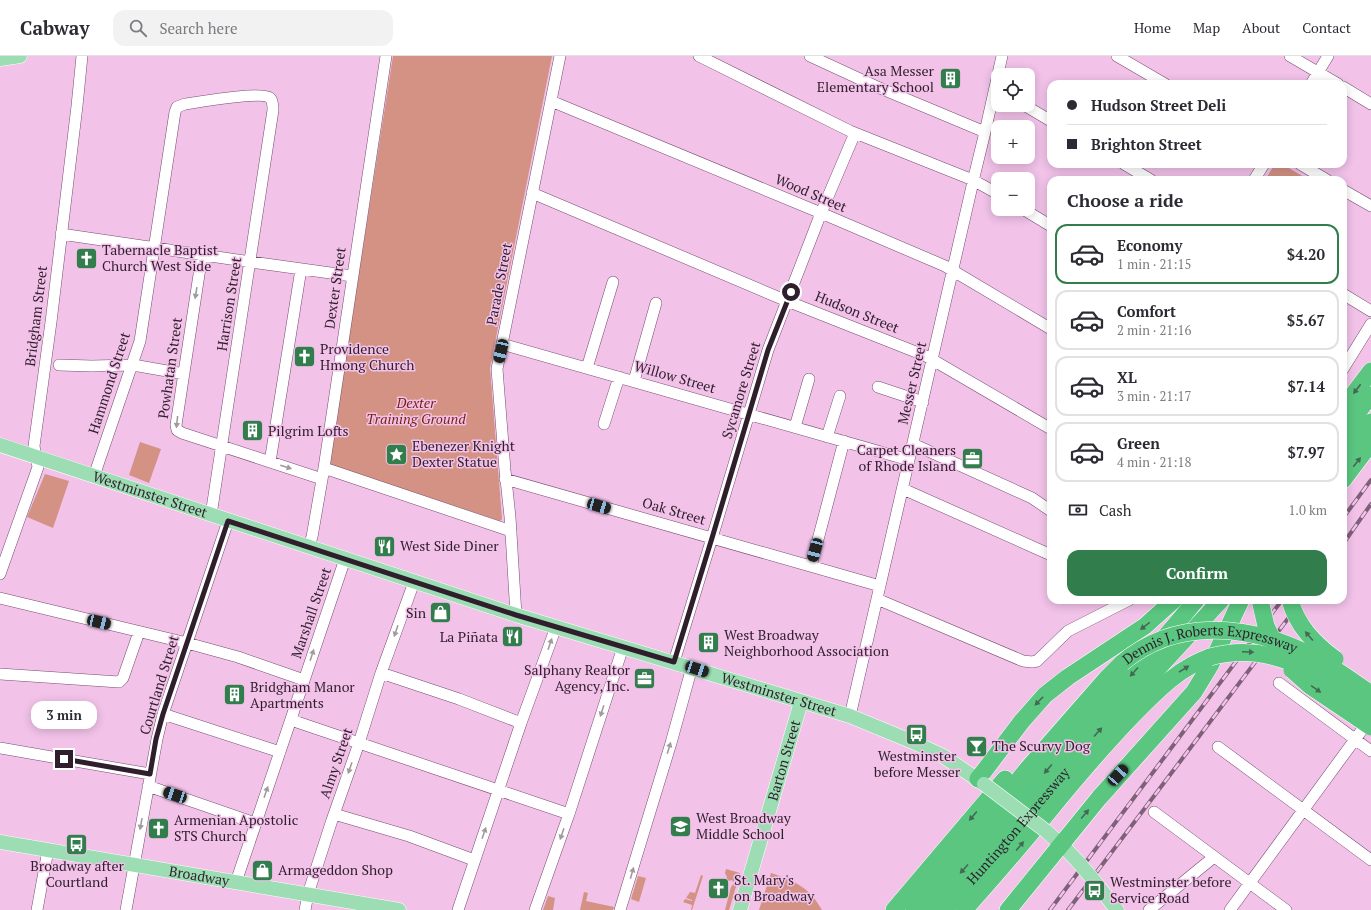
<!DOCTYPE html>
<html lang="en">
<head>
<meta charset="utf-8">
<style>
	body { margin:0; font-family:"PT Serif",serif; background:#f2f2f3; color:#2b2b33; height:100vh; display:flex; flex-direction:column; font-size:15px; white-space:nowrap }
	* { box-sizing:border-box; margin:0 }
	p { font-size:13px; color:#7c7c81 }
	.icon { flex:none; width:22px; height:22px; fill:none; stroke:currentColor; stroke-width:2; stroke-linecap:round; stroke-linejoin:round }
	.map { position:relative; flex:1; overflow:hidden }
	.sheet { position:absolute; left:1047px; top:120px; width:300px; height:428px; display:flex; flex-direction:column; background:#fff; border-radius:12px; box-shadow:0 2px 10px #0003 }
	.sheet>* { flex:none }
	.banner { position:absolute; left:1047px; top:24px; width:300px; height:88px; border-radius:12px; box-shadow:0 2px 10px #0003; display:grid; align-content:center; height:88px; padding:0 20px; background:#fff }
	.fabs { position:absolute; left:991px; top:12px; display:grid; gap:8px }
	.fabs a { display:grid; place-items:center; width:44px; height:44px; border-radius:8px; background:#fff; box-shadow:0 2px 10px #0003; font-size:20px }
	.end { position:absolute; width:18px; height:18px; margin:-9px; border:5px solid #2f1e2c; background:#fff; box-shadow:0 0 0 2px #fff }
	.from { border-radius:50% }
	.bubble { position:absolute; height:28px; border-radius:12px; background:#fff; box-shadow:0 2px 10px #0003; font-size:13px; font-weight:600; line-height:28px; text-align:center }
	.car { position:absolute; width:12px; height:24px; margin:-12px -6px; border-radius:5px; box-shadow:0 0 3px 1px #0007; background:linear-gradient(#222 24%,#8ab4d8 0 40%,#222 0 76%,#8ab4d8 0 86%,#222 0) }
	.banner b { display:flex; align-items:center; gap:14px; height:38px; font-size:15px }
	.banner b+b { border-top:1px solid #e1e1e2 }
	.banner i { width:10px; height:10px; background:#2b2b33 }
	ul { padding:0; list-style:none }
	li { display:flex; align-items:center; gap:12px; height:60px; margin:0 8px 6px; padding:0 12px; border:2px solid #e1e1e2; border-radius:12px }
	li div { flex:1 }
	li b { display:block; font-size:15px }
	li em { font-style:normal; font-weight:600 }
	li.selected { border-color:#317d4c }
	li>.icon { width:36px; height:36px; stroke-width:1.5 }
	h2 { padding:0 20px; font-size:18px; line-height:48px }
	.pay { display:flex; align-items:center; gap:10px; height:44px; padding:0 20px; font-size:15px }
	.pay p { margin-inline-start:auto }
	.action { display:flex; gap:8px; margin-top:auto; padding:8px 20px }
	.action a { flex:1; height:46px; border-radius:12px; background:#317d4c; color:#fff; font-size:16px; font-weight:600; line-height:46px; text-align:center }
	header { display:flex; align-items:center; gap:24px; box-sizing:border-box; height:56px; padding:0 20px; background:#fff; border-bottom:1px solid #e1e1e2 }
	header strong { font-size:19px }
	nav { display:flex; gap:22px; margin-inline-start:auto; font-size:14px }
	.search { width:280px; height:36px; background:#f2f2f3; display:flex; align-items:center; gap:10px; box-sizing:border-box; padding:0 14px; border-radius:12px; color:#7c7c81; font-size:15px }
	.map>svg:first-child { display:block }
</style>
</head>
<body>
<header>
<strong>Cabway</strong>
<div class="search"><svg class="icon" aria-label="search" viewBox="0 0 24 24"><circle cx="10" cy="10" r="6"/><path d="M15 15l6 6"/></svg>Search here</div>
<nav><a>Home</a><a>Map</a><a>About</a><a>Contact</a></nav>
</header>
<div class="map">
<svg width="1371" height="854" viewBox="0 0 1371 854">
	<rect width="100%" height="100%" fill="#f2c2e9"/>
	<path fill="#d39283" d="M393 0H552L490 312 502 463 500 465 329 408Z
		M1275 108H1282L1309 124H1265Z
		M140 386 161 393 149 427 129 419Z
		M45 418 69 425 53 472 27 461Z
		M726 813 740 817 729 854H725L731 831 734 827 732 824 729 825 726 824 727 821 725 817Z
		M771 817C795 825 809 831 822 854H759Z
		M701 819 703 820 692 854H691L692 849 683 846 685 843 692 845V844L686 842 690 836 695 837Z
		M638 820 646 822 639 846 631 843Z
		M584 836 588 837 586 845 614 851 613 854H580Z
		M548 840 555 842 553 854H543Z"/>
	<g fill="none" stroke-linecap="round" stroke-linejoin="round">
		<defs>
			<path id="minor" d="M699 0 850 75 973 124 998 138
				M810 0 875 30 985 76
				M1117 0 1165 28
				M1290 0 1338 28
				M1311 28 1328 0
				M1343 31 1371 48
				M551 45 821 157 945 210 1051 273
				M1024 49 1051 65
				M1124 108 1151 124
				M1300 108 1327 124
				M1254 124 1264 108
				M1343 134 1371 150
				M532 137 787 245 926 300 1051 373
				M1023 153 1051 170
				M61 178 251 206 352 220
				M202 199 176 369 177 374 182 377 322 423
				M1343 238 1371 255
				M502 288 909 404
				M59 309 92 310 133 309 184 318
				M587 312 613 226
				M1343 313 1371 268
				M634 325 656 247
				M878 331 923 346
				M604 368 619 321
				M795 371 809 323
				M827 381 840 340
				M913 388 1032 442 1051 455
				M270 406 301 213
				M324 412 511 475
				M94 420 140 285 175 56 177 51 185 48C199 46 262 35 270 42 273 45 273 50 273 54L211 459
				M505 423 880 530
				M903 433 1051 499
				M308 491 312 481 324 412 386 0
				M811 510 844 385
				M0 518 38 411 34 390 51 266 77 50 82 0
				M0 542 187 587 238 601 304 624
				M877 543 1023 605 1032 606 1037 605 1068 575 1129 544
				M516 559 510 461 505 414 497 313 560 0
				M674 606 712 482 768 294 821 157 855 77
				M381 617 459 643 521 667
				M0 618 119 626 123 622 139 576
				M1279 627 1371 695
				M163 658 280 696
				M850 660 975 117 985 76 1002 0
				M291 664 569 758
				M1218 691 1371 804
				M0 692 150 718
				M148 730 255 767
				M1154 756 1286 854
				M334 758 409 780 474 804
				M236 826 345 503
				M37 854 48 794
				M126 854 157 683 163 658 228 465
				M305 854 308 838 332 764 359 687 381 617 414 526
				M458 854 521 667 556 571
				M535 854 569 758 623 591
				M620 854 671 687 692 611
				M1149 854 1214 801
				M1230 854 1370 663"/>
			<g id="major">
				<path d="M0 3 20 0"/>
				<path id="s1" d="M0 389 516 559 850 660 913 686 943 700 984 728"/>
				<path d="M1046 775 1066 793 1080 808"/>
				<path id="s2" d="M0 786 399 854"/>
				<path d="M1095 826 1117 854"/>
				<path id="s3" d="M740 854 801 646"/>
			</g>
			<g id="highway">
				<path d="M1343 352 1371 315"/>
				<path d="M1343 376 1371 339"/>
				<path d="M1343 402 1371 366"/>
				<path d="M1343 424 1371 387"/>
				<path d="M978 723 1022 665 1045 639 1068 621 1145 570 1174 544"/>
				<path d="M894 854 1005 723"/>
				<path d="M914 854 1029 711 1106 623 1122 607"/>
				<path d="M927 854C976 800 1022 743 1069 688 1111 639 1156 594 1196 544"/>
				<path id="s4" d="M944 854 995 798 1088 688 1221 544"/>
				<path d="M964 854C993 822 1021 789 1049 755 1076 722 1103 690 1133 659 1156 636 1178 612 1210 601"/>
				<path d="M1008 854 1099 742 1194 636 1211 608 1241 544"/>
			</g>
		</defs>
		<use href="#minor" stroke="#764d6f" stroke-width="12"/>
		<use href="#major" stroke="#fff" stroke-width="15"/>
		<use href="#highway" stroke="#fff" stroke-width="18"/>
		<use href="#minor" stroke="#fff" stroke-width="11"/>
		<use href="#major" stroke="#9cddb3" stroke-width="14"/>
		<use href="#highway" stroke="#5ac680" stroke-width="17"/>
		<defs>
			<path id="rail" d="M1343 462 1371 424
				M1343 488 1371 448
				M1050 854 1282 544
				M1068 854 1302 544"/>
		</defs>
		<use href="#rail" stroke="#7e6078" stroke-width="4"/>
		<use href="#rail" stroke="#f2c2e9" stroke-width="2.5" stroke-dasharray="8" stroke-linecap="butt"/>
		<defs>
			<path id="major-bridge" d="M984 728 1046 775
				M1080 808 1095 826"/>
			<g id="highway-bridge">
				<path d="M1260 544 1266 570 1275 589"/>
				<path d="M1290 544C1297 570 1314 587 1335 603"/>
				<path d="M1210 601C1275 583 1320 621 1371 655"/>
				<path id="s5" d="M1122 607C1175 562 1247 568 1306 597 1329 608 1350 623 1371 638"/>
				<path d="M1292 614 1310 630 1371 671"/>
			</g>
		</defs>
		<use href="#major-bridge" stroke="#fff" stroke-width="15" stroke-linecap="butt"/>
		<use href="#highway-bridge" stroke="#fff" stroke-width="18" stroke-linecap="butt"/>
		<use href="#major-bridge" stroke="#9cddb3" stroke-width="14"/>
		<use href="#highway-bridge" stroke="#5ac680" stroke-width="17"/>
	</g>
	<defs><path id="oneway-solid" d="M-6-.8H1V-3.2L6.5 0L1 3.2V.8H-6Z"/></defs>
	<g fill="#a19aa0">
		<use href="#oneway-solid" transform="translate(196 237) rotate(99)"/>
		<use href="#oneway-solid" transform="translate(177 366) rotate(96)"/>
		<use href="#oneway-solid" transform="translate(286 411) rotate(18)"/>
		<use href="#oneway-solid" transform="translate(396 575) rotate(109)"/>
		<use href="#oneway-solid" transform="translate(550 588) rotate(-71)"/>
		<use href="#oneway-solid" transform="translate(312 599) rotate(-72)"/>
		<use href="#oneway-solid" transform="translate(602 655) rotate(108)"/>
		<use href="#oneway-solid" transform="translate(669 692) rotate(-73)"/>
		<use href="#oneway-solid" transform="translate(350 712) rotate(109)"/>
		<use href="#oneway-solid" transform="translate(266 736) rotate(-71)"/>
		<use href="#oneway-solid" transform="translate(141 768) rotate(100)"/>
		<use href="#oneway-solid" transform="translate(484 777) rotate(-71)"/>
		<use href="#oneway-solid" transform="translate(562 778) rotate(109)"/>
		<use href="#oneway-solid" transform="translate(632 817) rotate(-74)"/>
	</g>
	<g fill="#426a52">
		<use href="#oneway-solid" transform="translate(1357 333) rotate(127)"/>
		<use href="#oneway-solid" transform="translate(1357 406) rotate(-52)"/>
		<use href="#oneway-solid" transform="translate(1145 570) rotate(142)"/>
		<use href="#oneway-solid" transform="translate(1309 580) rotate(-130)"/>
		<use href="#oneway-solid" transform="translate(1248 596) rotate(2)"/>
		<use href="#oneway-solid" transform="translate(1184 613) rotate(-32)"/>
		<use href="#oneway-solid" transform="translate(1134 616) rotate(132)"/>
		<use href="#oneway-solid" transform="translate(1316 633) rotate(35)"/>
		<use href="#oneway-solid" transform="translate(1039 645) rotate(134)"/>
		<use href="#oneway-solid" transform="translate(1098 676) rotate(-48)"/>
		<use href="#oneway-solid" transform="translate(1048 713) rotate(130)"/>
		<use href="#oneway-solid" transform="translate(1085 758) rotate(-50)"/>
		<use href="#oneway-solid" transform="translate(973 760) rotate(130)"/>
		<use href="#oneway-solid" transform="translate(1020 790) rotate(-50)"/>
		<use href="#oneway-solid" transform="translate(964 813) rotate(132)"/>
	</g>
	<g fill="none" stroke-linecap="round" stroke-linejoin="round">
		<path stroke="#2f1e2c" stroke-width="5" d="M64 703 150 718 156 683 163 658 228 465 516 559 674 606 712 482 768 294 791 236"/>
	</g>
	<defs>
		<symbol id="building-square" viewBox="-11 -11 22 22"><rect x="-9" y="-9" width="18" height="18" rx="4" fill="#317d4c" stroke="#f2c2e9"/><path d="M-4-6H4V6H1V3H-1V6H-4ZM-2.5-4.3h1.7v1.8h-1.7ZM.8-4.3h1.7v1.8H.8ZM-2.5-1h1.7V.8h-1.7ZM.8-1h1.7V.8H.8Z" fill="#fff"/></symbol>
		<symbol id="church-square" viewBox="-11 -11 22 22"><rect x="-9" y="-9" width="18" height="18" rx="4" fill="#317d4c" stroke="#f2c2e9"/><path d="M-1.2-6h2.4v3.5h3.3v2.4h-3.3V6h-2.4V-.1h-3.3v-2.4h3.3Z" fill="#fff"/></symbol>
		<symbol id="sight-square" viewBox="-11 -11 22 22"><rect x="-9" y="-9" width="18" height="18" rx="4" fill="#317d4c" stroke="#f2c2e9"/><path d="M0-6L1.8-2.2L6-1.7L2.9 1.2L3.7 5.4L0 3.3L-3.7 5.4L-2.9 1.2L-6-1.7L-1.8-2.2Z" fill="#fff"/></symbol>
		<symbol id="office-square" viewBox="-11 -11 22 22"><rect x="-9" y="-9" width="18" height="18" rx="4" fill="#317d4c" stroke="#f2c2e9"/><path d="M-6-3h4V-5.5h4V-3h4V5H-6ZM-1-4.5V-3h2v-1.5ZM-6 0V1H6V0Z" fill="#fff"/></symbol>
		<symbol id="restaurant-square" viewBox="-11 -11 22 22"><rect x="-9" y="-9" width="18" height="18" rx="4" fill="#317d4c" stroke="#f2c2e9"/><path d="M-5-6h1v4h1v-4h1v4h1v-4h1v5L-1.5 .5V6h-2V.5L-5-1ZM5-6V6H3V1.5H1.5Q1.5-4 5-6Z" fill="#fff"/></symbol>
		<symbol id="shop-square" viewBox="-11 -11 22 22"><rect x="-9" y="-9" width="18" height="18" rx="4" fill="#317d4c" stroke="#f2c2e9"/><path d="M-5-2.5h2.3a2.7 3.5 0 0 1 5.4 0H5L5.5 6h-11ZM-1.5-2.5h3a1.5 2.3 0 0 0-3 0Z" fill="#fff"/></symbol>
		<symbol id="bus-square" viewBox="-11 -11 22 22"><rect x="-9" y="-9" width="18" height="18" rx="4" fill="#317d4c" stroke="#f2c2e9"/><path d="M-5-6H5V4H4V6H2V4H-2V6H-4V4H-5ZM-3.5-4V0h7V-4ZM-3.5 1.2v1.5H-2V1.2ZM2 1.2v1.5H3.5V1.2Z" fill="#fff"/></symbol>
		<symbol id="bar-square" viewBox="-11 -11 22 22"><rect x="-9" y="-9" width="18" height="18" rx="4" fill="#317d4c" stroke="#f2c2e9"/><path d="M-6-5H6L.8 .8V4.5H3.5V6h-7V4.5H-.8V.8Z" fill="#fff"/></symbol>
		<symbol id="school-square" viewBox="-11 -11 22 22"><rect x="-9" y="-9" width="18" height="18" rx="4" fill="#317d4c" stroke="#f2c2e9"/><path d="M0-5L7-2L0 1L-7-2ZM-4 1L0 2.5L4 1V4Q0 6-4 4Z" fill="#fff"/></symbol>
	</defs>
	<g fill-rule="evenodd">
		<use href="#building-square" x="938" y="10" width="25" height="25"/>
		<use href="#church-square" x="74" y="190" width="25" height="25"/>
		<use href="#church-square" x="292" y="288" width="25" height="25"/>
		<use href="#building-square" x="240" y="362" width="25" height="25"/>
		<use href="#sight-square" x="384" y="386" width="25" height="25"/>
		<use href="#office-square" x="960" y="390" width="25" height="25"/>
		<use href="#restaurant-square" x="372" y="478" width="25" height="25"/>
		<use href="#shop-square" x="428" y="544" width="25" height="25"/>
		<use href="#restaurant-square" x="500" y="568" width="25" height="25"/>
		<use href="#building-square" x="696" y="574" width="25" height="25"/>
		<use href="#office-square" x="632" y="610" width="25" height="25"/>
		<use href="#building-square" x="222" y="626" width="25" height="25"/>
		<use href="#bus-square" x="904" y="666" width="25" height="25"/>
		<use href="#bar-square" x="964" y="678" width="25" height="25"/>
		<use href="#school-square" x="668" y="758" width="25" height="25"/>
		<use href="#church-square" x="146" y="760" width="25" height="25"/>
		<use href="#bus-square" x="64" y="776" width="25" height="25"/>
		<use href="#shop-square" x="250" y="802" width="25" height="25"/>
		<use href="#church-square" x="706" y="820" width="25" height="25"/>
		<use href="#bus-square" x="1082" y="822" width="25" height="25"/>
	</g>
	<g text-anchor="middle" stroke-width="3" stroke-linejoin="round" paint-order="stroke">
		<g font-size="14" fill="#2f1e2c" stroke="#f2c2e9" text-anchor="start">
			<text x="934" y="20" text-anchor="end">Asa Messer<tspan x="934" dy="16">Elementary School</tspan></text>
			<text x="102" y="199">Tabernacle Baptist<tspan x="102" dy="16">Church West Side</tspan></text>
			<text x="320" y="298">Providence<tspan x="320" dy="16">Hmong Church</tspan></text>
			<text x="268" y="380">Pilgrim Lofts</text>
			<text x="412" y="395">Ebenezer Knight<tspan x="412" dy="16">Dexter Statue</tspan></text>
			<text x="956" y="399" text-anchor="end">Carpet Cleaners<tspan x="956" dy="16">of Rhode Island</tspan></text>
			<text x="400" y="495">West Side Diner</text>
			<text x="426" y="562" text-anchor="end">Sin</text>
			<text x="724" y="584">West Broadway<tspan x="724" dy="16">Neighborhood Association</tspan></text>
			<text x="498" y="586" text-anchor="end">La Piñata</text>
			<text x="630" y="619" text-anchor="end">Salphany Realtor<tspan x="630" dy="16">Agency, Inc.</tspan></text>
			<text x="250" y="636">Bridgham Manor<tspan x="250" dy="16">Apartments</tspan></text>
			<text x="992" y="695">The Scurvy Dog</text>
			<text x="917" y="705" text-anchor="middle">Westminster<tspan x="917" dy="16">before Messer</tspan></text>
			<text x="696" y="767">West Broadway<tspan x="696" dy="16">Middle School</tspan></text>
			<text x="174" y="769">Armenian Apostolic<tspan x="174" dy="16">STS Church</tspan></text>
			<text x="77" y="815" text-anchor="middle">Broadway after<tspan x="77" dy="16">Courtland</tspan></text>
			<text x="278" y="819">Armageddon Shop</text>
			<text x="734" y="829">St. Mary's<tspan x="734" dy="16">on Broadway</tspan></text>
			<text x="1110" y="831">Westminster before<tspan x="1110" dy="16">Service Road</tspan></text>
		</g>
		<g font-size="14" fill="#2f1e2c" stroke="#f2c2e9">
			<text transform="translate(811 137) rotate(23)" y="5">Wood Street</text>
			<text transform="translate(499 228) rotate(-79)" y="5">Parade Street</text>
			<text transform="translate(335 232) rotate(-82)" y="5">Dexter Street</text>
			<text transform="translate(229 248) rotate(-81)" y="5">Harrison Street</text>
			<text transform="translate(857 256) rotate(22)" y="5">Hudson Street</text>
			<text transform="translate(36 260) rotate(-83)" y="5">Bridgham Street</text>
			<text transform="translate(170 312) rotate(-82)" y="5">Powhatan Street</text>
			<text transform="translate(675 321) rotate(16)" y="5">Willow Street</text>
			<text transform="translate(109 327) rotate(-72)" y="5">Hammond Street</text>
			<text transform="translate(912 327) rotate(-77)" y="5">Messer Street</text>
			<text transform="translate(741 334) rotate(-73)" y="5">Sycamore Street</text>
			<text dy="5" stroke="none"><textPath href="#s1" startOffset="158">Westminster Street</textPath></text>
			<text transform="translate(674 455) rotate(16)" y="5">Oak Street</text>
			<text transform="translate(311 557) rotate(-71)" y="5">Marshall Street</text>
			<text dy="5" stroke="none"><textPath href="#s5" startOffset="94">Dennis J. Roberts Expressway</textPath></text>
			<text transform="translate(159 629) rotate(-73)" y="5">Courtland Street</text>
			<text dy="5" stroke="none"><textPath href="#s1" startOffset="818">Westminster Street</textPath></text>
			<text dy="5" stroke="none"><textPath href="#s3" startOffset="156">Barton Street</textPath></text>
			<text transform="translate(336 707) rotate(-71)" y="5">Almy Street</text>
			<text dy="5" stroke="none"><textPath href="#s4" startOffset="112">Huntington Expressway</textPath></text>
			<text dy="5" stroke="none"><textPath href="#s2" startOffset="202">Broadway</textPath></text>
		</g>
		<g font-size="14" font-style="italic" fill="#771f0f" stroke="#f2c2e9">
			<text x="416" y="352">Dexter<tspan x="416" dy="16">Training Ground</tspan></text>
		</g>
	</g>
</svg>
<div class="fabs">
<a><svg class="icon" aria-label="locate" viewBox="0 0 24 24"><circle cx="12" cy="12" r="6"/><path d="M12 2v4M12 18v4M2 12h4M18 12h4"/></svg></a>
<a>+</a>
<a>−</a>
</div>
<i class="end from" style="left:791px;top:236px"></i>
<i class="end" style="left:64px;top:703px"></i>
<div class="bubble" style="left:31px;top:645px;width:66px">3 min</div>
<i class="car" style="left:501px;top:295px;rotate:193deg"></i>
<i class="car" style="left:599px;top:450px;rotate:106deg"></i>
<i class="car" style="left:815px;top:494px;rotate:195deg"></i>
<i class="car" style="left:99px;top:566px;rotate:103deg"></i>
<i class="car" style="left:697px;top:613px;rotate:108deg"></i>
<i class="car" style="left:1118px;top:719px;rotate:42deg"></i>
<i class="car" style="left:175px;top:739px;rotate:289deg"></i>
<div class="banner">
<b><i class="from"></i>Hudson Street Deli</b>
<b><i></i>Brighton Street</b>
</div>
<section class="sheet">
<h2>Choose a ride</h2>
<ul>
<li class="selected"><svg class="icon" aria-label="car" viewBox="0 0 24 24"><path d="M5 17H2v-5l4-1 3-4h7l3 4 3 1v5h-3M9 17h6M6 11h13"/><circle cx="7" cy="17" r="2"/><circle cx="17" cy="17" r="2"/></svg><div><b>Economy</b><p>1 min · 21:15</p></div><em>$4.20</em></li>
<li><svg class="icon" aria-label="car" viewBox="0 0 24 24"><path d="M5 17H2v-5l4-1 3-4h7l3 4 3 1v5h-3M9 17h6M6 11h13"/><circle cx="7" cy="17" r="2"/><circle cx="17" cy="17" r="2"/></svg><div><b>Comfort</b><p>2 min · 21:16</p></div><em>$5.67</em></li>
<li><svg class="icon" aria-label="car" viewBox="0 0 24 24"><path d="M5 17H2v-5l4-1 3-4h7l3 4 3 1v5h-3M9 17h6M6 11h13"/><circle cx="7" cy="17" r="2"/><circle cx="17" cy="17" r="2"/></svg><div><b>XL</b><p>3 min · 21:17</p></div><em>$7.14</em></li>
<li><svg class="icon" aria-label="car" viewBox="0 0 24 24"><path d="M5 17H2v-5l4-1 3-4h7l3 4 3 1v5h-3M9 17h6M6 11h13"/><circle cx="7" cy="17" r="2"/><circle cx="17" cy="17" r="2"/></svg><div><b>Green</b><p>4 min · 21:18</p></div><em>$7.97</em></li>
</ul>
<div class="pay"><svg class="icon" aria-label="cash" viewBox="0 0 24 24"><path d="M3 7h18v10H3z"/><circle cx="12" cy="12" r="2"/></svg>Cash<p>1.0 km</p></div>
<div class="action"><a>Confirm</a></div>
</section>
</div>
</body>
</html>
